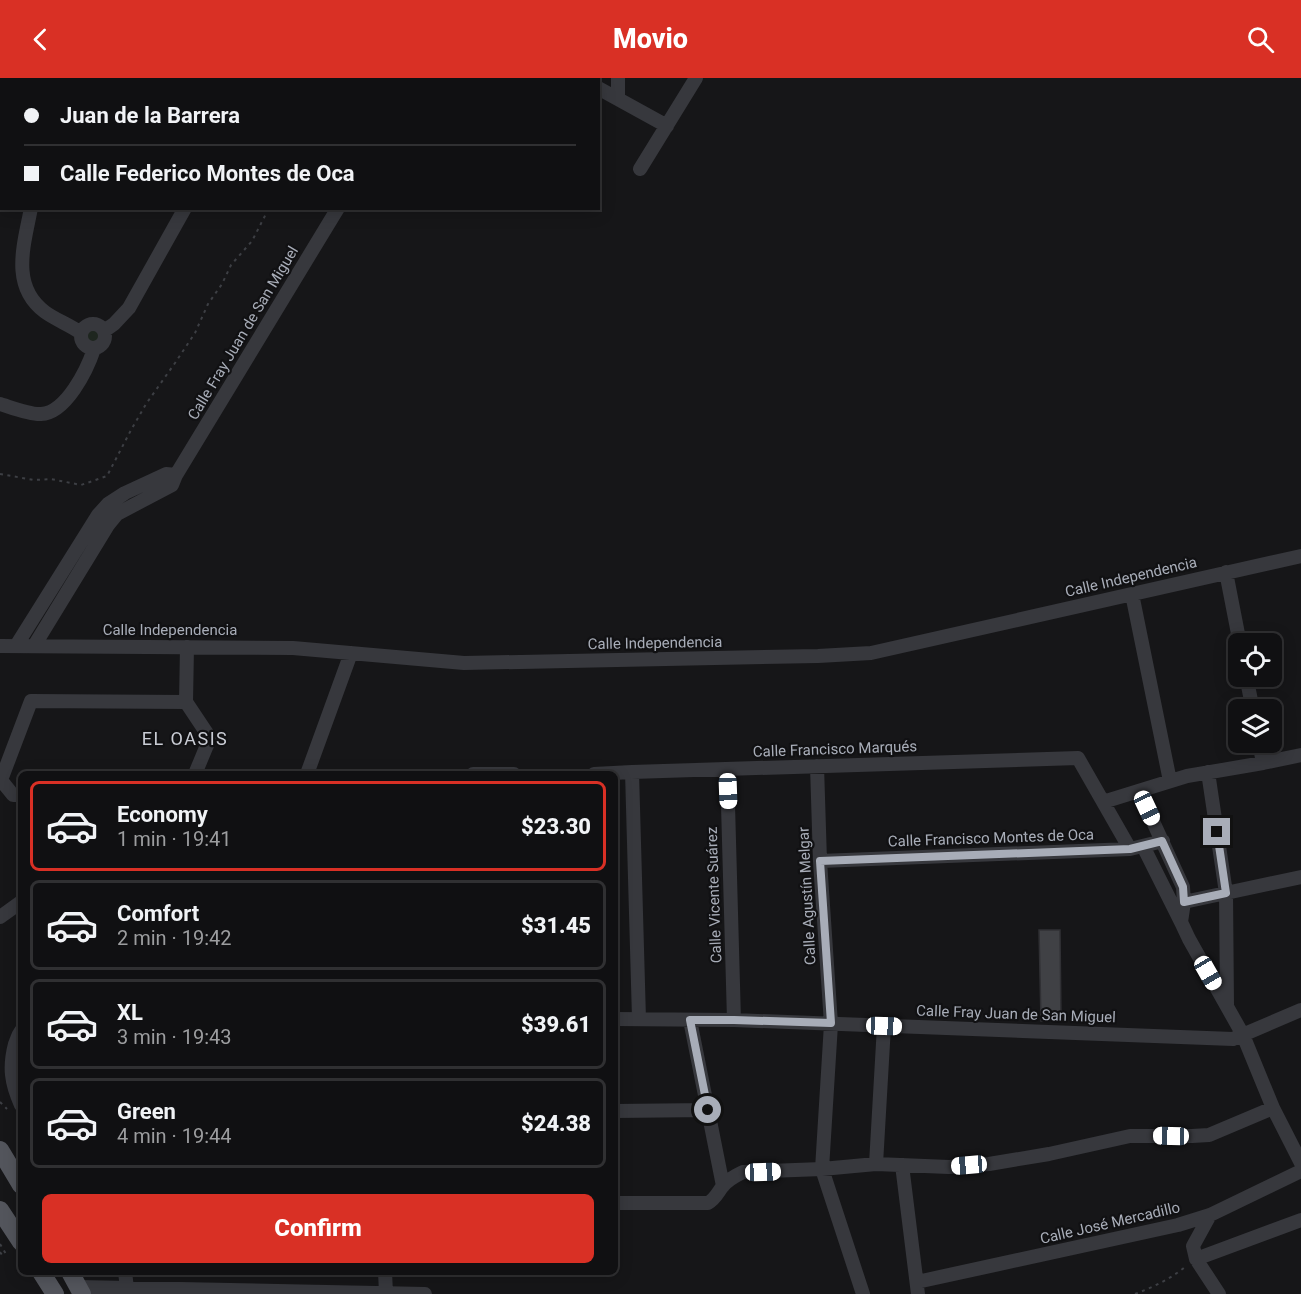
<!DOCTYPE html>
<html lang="en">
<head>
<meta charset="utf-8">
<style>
	body { margin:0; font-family:Roboto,sans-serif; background:#1e1e20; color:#f1f3f6; height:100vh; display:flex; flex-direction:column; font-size:22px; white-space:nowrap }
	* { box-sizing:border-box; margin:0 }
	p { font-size:20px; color:#9c9d9f }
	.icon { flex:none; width:33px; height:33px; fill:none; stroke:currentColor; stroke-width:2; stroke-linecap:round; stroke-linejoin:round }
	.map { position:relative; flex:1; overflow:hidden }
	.panel { position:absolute; left:18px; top:693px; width:600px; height:504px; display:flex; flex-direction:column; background:#101012; border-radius:9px; box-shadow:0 3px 15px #0003,0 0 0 2px #303032 }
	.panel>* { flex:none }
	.hud { position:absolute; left:0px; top:0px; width:600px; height:132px; box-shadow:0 3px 15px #0003,0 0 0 2px #303032; display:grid; align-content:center; height:132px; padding:0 24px; background:#101012 }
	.controls { position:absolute; left:1228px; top:555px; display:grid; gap:12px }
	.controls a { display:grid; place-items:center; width:54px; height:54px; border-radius:9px; background:#101012; box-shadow:0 3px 15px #0003,0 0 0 2px #303032; font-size:30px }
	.end { position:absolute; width:27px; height:27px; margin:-14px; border:8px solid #a8adb8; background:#111; box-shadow:0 0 0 3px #111 }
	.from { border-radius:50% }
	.car { position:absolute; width:18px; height:36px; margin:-18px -9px; border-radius:8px; box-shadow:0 0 4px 2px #0007; background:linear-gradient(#fff 24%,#345 0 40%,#fff 0 76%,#345 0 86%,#fff 0) }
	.hud b { display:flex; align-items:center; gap:21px; height:57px; font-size:22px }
	.hud b+b { border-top:2px solid #303032 }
	.hud i { width:15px; height:15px; background:#f1f3f6 }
	ul { padding:10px 0 0; list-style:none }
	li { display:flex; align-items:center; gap:18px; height:90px; margin:0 12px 9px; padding:0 12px; border:3px solid #303032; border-radius:9px }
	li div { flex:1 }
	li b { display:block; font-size:22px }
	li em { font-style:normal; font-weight:800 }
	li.selected { border-color:#d93025 }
	li>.icon { width:54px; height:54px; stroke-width:1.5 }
	.cta { display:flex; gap:12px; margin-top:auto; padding:12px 24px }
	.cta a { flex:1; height:69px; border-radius:9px; background:#d93025; color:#fff; font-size:24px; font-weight:800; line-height:69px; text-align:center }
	header { display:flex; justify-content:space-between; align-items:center; height:78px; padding:0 24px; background:#d93025; color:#fff; font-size:27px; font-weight:800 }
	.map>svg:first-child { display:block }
</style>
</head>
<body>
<header><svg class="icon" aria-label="back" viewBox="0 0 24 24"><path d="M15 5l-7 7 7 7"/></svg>Movio<svg class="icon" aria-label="search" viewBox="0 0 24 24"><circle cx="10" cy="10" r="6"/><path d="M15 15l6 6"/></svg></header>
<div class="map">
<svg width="1301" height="1216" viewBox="0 0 1301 1216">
	<rect width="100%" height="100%" fill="#161618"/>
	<path fill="#1e261f" d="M81 258a12 12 0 1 1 24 0a12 12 0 1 1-24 0Z"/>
	<path fill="#404145" stroke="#303034" stroke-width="1.5" d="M1039 852H1060L1061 942 1041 943Z"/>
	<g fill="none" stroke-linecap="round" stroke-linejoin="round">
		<path stroke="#3d3f44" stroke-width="2" stroke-dasharray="3 4.5" stroke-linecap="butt" d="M147 2 148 0
			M351 2 352 0
			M0 396 34 402 51 401 81 407 107 398 131 352 146 326 175 285 195 255 208 226 222 206 231 187 252 163 269 130
			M0 1024 7 1031
			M0 1166 6 1176
			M0 1174 2 1177 0 1178
			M1135 1216C1153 1209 1171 1201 1186 1188"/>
		<path stroke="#37383d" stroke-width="14" d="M580 0 582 2
			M618 0V21
			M58 2 59 0
			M255 2V0
			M417 2 418 0
			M598 10 667 48
			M640 91 696 0
			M31 130C24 167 10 208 45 234 56 242 70 247 81 255
			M81 258a12 12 0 1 1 24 0a12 12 0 1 1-24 0Z
			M104 253 114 246 129 230 185 130
			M0 326C10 329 31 337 41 336 66 335 87 292 94 271
			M1226 494 1240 566
			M1132 516 1170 703
			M0 568 293 570 464 585 818 578 871 575 1301 478
			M16 568 98 437 108 426 125 415 166 396 176 397
			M34 568 108 447 117 436 172 407 176 397 338 130
			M187 569 186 624 210 660 195 696
			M1246 598 1253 632
			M1259 664 1263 685
			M817 688 820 783 831 946 822 1091 863 1216
			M727 691 734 942
			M632 694 639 941
			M1208 694 1226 815 1227 927
			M307 696 351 575
			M473 696H514
			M594 696 632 694 1078 680 1130 771
			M1139 713 1183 809 1184 824 1181 844 1189 861 1243 957 1273 1030 1301 1085
			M21 717H13L1 702 31 623 186 624
			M1103 724 1187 698 1263 685 1301 677
			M1143 768 1181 844
			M820 783 1130 771 1163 763
			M1184 824 1301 799
			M0 839 21 824
			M615 941 734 942 1233 961 1301 932
			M690 942 723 1108
			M21 953C18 957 17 961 15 966 9 989 11 1005 21 1027
			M615 1033 708 1032
			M876 1086 884 948
			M902 1087 918 1216
			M615 1125H708C715 1121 717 1116 722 1109 727 1102 735 1098 743 1094L822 1091 876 1086 949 1089 989 1086 1049 1076 1130 1058H1192L1209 1057 1273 1030
			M1210 1137 1193 1168 1196 1181 1219 1216
			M1196 1181 1301 1142
			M125 1194 127 1210
			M385 1194 386 1215
			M917 1204 1178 1147 1210 1137 1301 1093
			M78 1209 425 1216"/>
		<path stroke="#53555c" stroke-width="18" d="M0 1072 21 1107
			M0 1132 21 1164
			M41 1194 55 1216
			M70 1194 82 1216"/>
	</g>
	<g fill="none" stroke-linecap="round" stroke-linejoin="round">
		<path stroke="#a8adb8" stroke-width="8" d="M708 1032 690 942H734L831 945 820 783 1130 771 1162 763 1183 809 1184 824 1226 815 1217 754"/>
	</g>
	<g text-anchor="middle" stroke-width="4.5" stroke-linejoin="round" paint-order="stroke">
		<g font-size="15" fill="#a8adb8" stroke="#111113">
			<text transform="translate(243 255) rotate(-59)" y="5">Calle Fray Juan de San Miguel</text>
			<text transform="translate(1131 499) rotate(-13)" y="5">Calle Independencia</text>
			<text x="170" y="557">Calle Independencia</text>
			<text transform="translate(655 565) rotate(-1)" y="5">Calle Independencia</text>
			<text transform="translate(835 671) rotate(-2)" y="5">Calle Francisco Marqués</text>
			<text transform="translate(991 760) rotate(-2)" y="5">Calle Francisco Montes de Oca</text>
			<text transform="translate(714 817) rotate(-92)" y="5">Calle Vicente Suárez</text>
			<text transform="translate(807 818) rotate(-93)" y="5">Calle Agustín Melgar</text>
			<text transform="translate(1016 936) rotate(2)" y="5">Calle Fray Juan de San Miguel</text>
			<text transform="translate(1110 1145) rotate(-13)" y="5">Calle José Mercadillo</text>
		</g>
		<g font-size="18" letter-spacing="1.5" fill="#c9ccd4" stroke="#111113">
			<text x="185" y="667">EL OASIS</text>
		</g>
	</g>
</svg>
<div class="controls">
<a><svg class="icon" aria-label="locate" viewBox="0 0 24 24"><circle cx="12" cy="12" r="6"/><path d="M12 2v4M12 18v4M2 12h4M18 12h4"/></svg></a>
<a><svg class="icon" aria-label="layers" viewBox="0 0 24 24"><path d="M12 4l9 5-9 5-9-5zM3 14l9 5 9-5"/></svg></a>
</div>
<i class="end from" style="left:708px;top:1032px"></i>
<i class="end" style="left:1217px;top:754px"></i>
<i class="car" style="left:728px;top:713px;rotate:178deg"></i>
<i class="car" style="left:1147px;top:730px;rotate:155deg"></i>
<i class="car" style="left:1208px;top:895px;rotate:150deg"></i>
<i class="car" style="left:884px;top:948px;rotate:92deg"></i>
<i class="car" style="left:1171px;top:1058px;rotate:271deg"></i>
<i class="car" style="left:969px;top:1087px;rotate:265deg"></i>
<i class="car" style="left:763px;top:1094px;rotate:88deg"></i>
<div class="hud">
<b><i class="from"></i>Juan de la Barrera</b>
<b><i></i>Calle Federico Montes de Oca</b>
</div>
<section class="panel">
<ul>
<li class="selected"><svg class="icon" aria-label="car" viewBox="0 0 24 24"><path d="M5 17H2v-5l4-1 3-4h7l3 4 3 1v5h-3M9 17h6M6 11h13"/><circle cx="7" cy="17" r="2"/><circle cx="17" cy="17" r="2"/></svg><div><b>Economy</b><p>1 min · 19:41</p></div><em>$23.30</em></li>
<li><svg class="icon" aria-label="car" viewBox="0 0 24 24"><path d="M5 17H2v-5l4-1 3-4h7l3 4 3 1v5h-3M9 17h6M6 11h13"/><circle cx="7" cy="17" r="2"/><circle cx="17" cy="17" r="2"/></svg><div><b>Comfort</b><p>2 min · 19:42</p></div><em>$31.45</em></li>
<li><svg class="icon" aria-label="car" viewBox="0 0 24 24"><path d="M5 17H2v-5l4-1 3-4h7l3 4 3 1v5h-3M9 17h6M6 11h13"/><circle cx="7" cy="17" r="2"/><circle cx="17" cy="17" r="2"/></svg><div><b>XL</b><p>3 min · 19:43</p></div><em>$39.61</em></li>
<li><svg class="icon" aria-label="car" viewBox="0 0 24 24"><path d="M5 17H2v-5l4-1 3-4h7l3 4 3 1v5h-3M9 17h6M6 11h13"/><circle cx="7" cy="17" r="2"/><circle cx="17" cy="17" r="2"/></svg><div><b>Green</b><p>4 min · 19:44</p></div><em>$24.38</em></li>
</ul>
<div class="cta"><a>Confirm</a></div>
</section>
</div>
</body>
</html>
